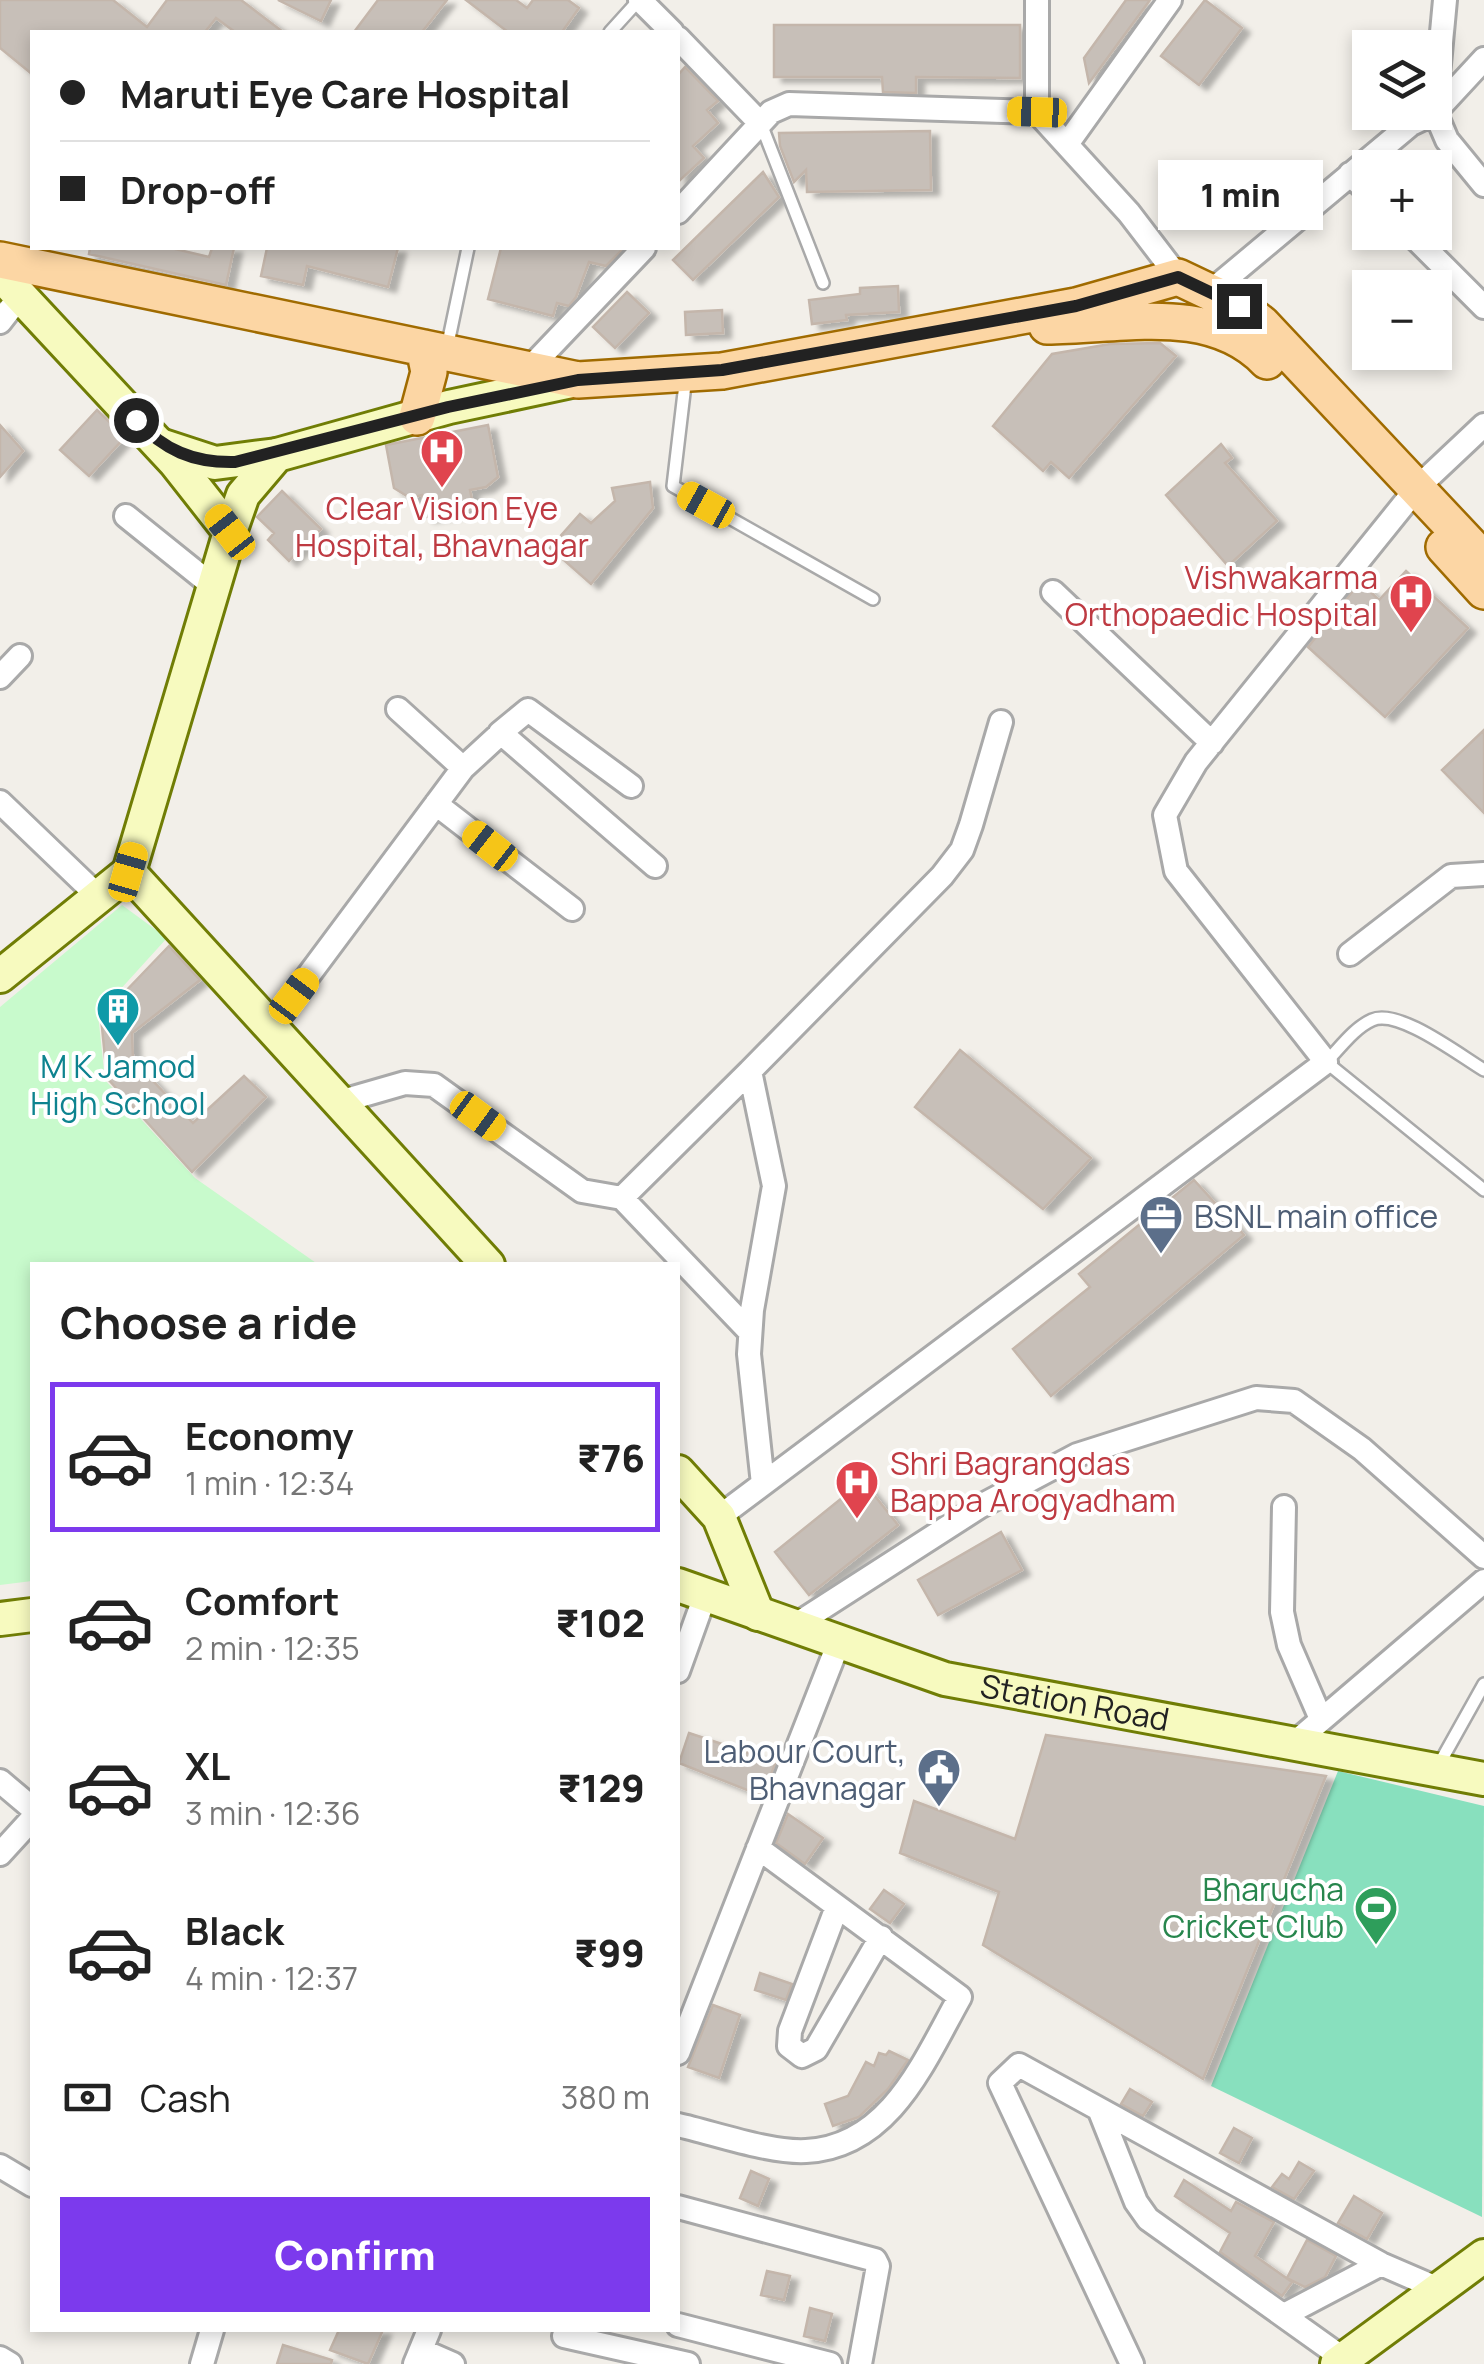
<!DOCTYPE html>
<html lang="en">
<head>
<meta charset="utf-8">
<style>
	body { margin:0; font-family:Manrope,sans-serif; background:#f2f2f2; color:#222; height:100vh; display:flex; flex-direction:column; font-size:38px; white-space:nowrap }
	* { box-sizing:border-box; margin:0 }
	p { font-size:32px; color:#767676 }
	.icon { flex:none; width:55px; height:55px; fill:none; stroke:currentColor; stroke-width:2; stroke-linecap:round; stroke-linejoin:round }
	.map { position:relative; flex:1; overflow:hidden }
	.sheet { position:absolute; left:30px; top:1262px; width:650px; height:1070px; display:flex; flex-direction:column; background:#fff; border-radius:0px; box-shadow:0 5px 15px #0003 }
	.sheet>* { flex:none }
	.hud { position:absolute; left:30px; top:30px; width:650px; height:220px; border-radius:0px; box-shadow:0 5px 15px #0003; display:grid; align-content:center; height:220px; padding:0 30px; background:#fff }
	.fabs { position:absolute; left:1352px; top:30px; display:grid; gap:20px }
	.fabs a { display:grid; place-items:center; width:100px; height:100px; border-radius:0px; background:#fff; box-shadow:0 5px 15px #0003; font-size:50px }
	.end { position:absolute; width:45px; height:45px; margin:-22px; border:12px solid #222; background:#fff; box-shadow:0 0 0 5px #fff }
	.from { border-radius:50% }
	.bubble { position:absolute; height:70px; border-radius:0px; background:#fff; box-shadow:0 5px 15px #0003; font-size:32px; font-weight:800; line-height:70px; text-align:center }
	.car { position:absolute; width:30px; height:60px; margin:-30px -15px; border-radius:12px; box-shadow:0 0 8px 2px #0007; background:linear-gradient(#f5c518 24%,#345 0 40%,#f5c518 0 76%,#345 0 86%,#f5c518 0) }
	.hud b { display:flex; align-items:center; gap:35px; height:95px; font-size:38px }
	.hud b+b { border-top:2px solid #e0e0e0 }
	.hud i { width:25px; height:25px; background:#222 }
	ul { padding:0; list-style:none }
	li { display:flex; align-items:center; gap:30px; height:150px; margin:0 20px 15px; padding:0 10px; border:5px solid transparent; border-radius:0px }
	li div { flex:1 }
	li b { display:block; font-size:38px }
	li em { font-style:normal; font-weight:800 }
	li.selected { border-color:#7c3aed }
	li>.icon { width:90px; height:90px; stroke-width:1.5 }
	h2 { padding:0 30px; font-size:45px; line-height:120px }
	.pay { display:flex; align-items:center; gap:25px; height:110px; padding:0 30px; font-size:38px }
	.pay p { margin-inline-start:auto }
	.button { display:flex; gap:20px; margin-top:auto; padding:20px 30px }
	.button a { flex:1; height:115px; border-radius:0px; background:#7c3aed; color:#fff; font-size:40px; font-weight:800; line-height:115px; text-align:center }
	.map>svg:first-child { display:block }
</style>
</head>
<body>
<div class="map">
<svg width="1484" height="2364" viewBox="0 0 1484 2364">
	<defs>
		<filter id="shadow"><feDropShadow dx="8" dy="5" stdDeviation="2.5" flood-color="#0004"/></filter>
	</defs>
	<rect width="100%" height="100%" fill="#f2efe9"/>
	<path fill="#c8facc" d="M122 905 167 938 98 1014 105 1080 195 1178 319 1265H32V1581L0 1585V1007Z"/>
	<path fill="#88e0be" d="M1338 1771 1484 1806 1482 2217 1211 2086Z"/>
	<path fill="#c7bfb8" stroke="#c4b6ab" stroke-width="2.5" filter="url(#shadow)" d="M0 0H113L147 27 167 0H241L283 32H235L216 18 205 32H32V74L0 48Z
		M278 0H331L321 21Z
		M378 0H447L422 32H354Z
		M466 0H516L527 8 533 0H568L579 8 562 32H508Z
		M1126 0H1150L1089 83 1084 58Z
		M1205 0 1242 28 1199 85 1161 56Z
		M774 25H1020V78L916 77V93L883 92 882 77H774Z
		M685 67 718 101 707 110 718 123 693 146 704 158 678 182V75Z
		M930 131 931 190 807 192 806 170 794 182 780 146 779 133Z
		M763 172 779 197 693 280 673 260Z
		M90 248H171L209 257 212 248H234L226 285 89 254Z
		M267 248H398L388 287 307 266 303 285 261 276Z
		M501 248H624L606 266 589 262 576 297 569 306 557 303 553 316 488 299Z
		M898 286 899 312 846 315 847 320 812 324 809 300 860 294V288Z
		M627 292 649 313 615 348 593 327Z
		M722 310 723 333 686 335 685 312Z
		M1160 343 1176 356 1069 478 1051 462 1043 471 993 426 1052 354 1110 344Z
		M97 410 125 437 89 476 60 450Z
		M0 425 23 451 0 477Z
		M488 425 498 477 486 487 470 490 474 509 426 517 422 495 410 498 394 488 386 445Z
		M1221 444 1232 458 1225 463 1277 521 1228 566 1166 495Z
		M650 482 653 508 591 584 550 548 580 514 591 523 615 501 612 488Z
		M282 491 321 529 289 561 268 540 274 533 257 517Z
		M1406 571 1468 628 1385 717 1308 647 1360 582 1379 600Z
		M1484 730V813L1442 770Z
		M169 946 200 980 132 1033 133 1060 193 1123 244 1076 266 1097 192 1172 107 1078 101 1017Z
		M960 1050 1091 1158 1043 1209 915 1107Z
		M1194 1180 1244 1235 1051 1396 1013 1349 1090 1287 1079 1274Z
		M863 1481 898 1525 809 1595 775 1552Z
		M1001 1532 1022 1570 938 1615 918 1580Z
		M689 1733 776 1762 762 1796 679 1763Z
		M1046 1735 1326 1776 1203 2079 983 1945 999 1892 900 1853 914 1801 1015 1839Z
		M788 1814 823 1838 805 1864 776 1843Z
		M884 1890 904 1904 890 1923 870 1909Z
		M760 1973 792 1984 786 2000 755 1990Z
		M713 2005 740 2015 719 2078 688 2067Z
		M889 2051 908 2060 888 2089 859 2117 833 2126 825 2104 848 2096 866 2062 874 2066 879 2053 886 2055Z
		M1130 2089 1152 2102 1143 2116 1121 2104Z
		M1234 2128 1252 2138 1239 2163 1220 2153Z
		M1299 2162 1314 2171 1294 2199 1272 2187 1282 2174 1289 2179Z
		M751 2171 769 2179 758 2206 740 2198Z
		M1184 2180 1231 2211 1236 2202 1274 2222 1255 2256 1292 2282 1282 2296 1220 2252 1230 2233 1175 2196Z
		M1354 2196 1382 2213 1367 2239 1338 2223Z
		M1307 2240 1336 2256 1325 2277 1305 2287 1287 2278Z
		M767 2271 790 2276 784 2300 761 2295Z
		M810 2308 832 2314 825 2341 804 2336Z
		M339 2330H383L368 2364 330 2350Z
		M283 2345 332 2360 331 2364H277Z"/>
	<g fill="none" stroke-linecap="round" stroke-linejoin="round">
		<defs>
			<path id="lane" d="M610 32 639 0
				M761 124 823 283
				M447 348 468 248
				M686 376 673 486 873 599
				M1484 1070C1459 1055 1398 1008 1372 1020 1354 1028 1340 1048 1326 1062L1484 1190
				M1437 1768 1484 1684"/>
			<path id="street" d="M640 0 672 32
				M1037 0V112L1129 213 1178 277
				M678 38 760 123
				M1435 107 1445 0
				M1435 112 1447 140 1484 185
				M1067 144 1170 0
				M1350 174 1370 194
				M678 212 771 112 789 104 1037 112
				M1409 232 1484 307
				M1210 292 1411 124 1434 113 1484 59
				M0 322 21 295
				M528 370 644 248
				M126 516 213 586
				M1053 592 1212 743
				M0 677 20 656
				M500 733 528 710 631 786
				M463 768 501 733 655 866
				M0 802 99 897
				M436 804 572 909
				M1350 954 1451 876 1484 874
				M270 1027 463 768 398 709
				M750 1071 942 876 962 850 971 825 1001 722
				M339 1102 405 1083 434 1085 582 1191 622 1198 750 1071 774 1186 752 1310 749 1354 763 1484
				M622 1198 750 1332
				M1284 1507 1282 1612 1289 1645 1321 1719
				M719 1517 1326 1062 1176 871 1165 815 1196 762 1417 488 1484 425
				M794 1626 979 1507 1077 1455 1256 1398 1294 1401 1362 1449 1484 1557
				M678 1671 706 1593
				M1292 1745 1484 1581
				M0 1781 32 1808
				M0 1854 32 1819
				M837 1907 790 2031 789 2046 802 2056 816 2049 881 1937
				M678 2053 839 1642
				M1099 2109 1136 2202 1148 2219 1344 2359
				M678 2125C714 2133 770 2153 806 2151 890 2147 924 2061 960 1997L758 1848
				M0 2166 32 2185
				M678 2207 875 2260 878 2266 860 2364
				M1286 2314 1381 2264
				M678 2325 830 2364
				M564 2336 688 2364
				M421 2350 453 2364
				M0 2358 10 2364
				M202 2364 212 2330
				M415 2364 429 2330
				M1132 2364 1000 2083 1019 2065 1381 2264 1439 2289"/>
			<g id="secondary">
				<path d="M0 274 175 462 230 532 129 872 488 1265"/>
				<path d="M160 445 215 463 277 455"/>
				<path d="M230 532 243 495 277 455 449 407 576 380"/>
				<path d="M0 976 129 872"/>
				<path d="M678 1472 719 1517 758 1614"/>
				<path id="s1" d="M678 1585 945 1679 1484 1779"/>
				<path d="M0 1619 32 1615"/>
				<path d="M1337 2364 1484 2256"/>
			</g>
			<path id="primary" d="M0 260 578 380 722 371 1076 306 1178 277 1239 306 1262 324 1484 560
				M1047 326C1122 326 1210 302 1267 361
				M417 417 429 372 424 348
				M1444 547 1484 591"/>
		</defs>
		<use href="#lane" stroke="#a9a9a9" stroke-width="16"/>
		<use href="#street" stroke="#a9a9a9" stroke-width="28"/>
		<use href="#secondary" stroke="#707d05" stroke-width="38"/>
		<use href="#primary" stroke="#a06b00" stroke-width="40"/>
		<use href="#lane" stroke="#fff" stroke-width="11"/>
		<use href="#street" stroke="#fff" stroke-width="22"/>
		<use href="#secondary" stroke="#f7fabf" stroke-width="32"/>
		<use href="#primary" stroke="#fcd6a4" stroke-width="35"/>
	</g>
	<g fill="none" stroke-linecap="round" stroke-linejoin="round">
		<path stroke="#222" stroke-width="12" d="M136 420C164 450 193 463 235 462L448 407 578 380 722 370 1076 306 1178 277 1239 306"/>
	</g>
	<defs>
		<symbol id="hospital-pin" viewBox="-11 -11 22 30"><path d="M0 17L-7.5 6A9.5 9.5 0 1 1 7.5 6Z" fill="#e0444e" stroke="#fff"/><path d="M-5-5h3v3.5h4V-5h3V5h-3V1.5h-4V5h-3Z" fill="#fff"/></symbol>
		<symbol id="building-pin" viewBox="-11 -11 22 30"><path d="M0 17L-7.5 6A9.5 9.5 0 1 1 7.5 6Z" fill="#0f9aa8" stroke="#fff"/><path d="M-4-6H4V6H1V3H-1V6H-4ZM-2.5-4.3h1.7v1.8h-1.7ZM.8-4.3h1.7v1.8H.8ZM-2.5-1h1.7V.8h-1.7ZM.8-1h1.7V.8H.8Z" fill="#fff"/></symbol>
		<symbol id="office-pin" viewBox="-11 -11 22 30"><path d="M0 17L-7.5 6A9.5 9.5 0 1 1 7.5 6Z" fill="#5c6f8a" stroke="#fff"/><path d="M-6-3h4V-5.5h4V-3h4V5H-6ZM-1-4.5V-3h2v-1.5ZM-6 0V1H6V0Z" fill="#fff"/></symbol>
		<symbol id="civic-pin" viewBox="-11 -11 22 30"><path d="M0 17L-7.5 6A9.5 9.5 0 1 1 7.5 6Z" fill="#5c6f8a" stroke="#fff"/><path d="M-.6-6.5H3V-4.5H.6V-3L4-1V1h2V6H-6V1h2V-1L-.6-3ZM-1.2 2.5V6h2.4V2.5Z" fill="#fff"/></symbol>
		<symbol id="stadium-pin" viewBox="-11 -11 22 30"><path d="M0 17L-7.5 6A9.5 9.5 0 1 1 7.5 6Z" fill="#2e9e5b" stroke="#fff"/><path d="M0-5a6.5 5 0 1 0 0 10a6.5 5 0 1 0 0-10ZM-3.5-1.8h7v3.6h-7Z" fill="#fff"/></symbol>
	</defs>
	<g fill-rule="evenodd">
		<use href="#hospital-pin" x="417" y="426" width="50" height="68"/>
		<use href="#hospital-pin" x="1386" y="571" width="50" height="68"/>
		<use href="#building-pin" x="93" y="984" width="50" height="68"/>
		<use href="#office-pin" x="1136" y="1192" width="50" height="68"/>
		<use href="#hospital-pin" x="832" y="1457" width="50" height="68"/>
		<use href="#civic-pin" x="914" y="1745" width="50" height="68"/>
		<use href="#stadium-pin" x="1351" y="1883" width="50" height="68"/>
	</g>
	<g text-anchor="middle" stroke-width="8" stroke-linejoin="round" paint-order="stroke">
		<g font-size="32" fill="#be3a42" stroke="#fff">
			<text x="442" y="520">Clear Vision Eye<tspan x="442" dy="37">Hospital, Bhavnagar</tspan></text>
			<text x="1378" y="589" text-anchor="end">Vishwakarma<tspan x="1378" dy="37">Orthopaedic Hospital</tspan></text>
			<text x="890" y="1475" text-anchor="start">Shri Bagrangdas<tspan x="890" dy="37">Bappa Arogyadham</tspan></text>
		</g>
		<g font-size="32" fill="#0d838f" stroke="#fff">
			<text x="118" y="1078">M K Jamod<tspan x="118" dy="37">High School</tspan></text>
		</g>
		<g font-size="32" fill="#4e5e75" stroke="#fff" text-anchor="start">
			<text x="1194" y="1228">BSNL main office</text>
			<text x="906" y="1763" text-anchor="end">Labour Court,<tspan x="906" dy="37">Bhavnagar</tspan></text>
		</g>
		<g font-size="32" fill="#222" stroke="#fff">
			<text dy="11" stroke="none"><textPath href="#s1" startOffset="415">Station Road</textPath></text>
		</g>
		<g font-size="32" fill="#27864d" stroke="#fff" text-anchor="end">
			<text x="1344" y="1901">Bharucha<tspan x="1344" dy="37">Cricket Club</tspan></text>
		</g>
	</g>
</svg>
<div class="fabs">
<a><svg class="icon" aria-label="layers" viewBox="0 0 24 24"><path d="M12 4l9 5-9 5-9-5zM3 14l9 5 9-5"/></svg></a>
<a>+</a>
<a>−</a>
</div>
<i class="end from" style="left:136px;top:420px"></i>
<i class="end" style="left:1239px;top:306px"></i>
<div class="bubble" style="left:1158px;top:160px;width:165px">1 min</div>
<i class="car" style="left:1037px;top:112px;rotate:272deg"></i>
<i class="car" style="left:706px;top:505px;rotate:299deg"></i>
<i class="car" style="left:230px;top:532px;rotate:322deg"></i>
<i class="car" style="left:490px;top:846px;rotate:308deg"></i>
<i class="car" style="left:128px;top:872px;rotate:16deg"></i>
<i class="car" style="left:294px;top:996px;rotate:37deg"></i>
<i class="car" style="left:478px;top:1116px;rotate:126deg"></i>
<div class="hud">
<b><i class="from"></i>Maruti Eye Care Hospital</b>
<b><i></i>Drop-off</b>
</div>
<section class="sheet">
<h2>Choose a ride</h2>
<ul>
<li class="selected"><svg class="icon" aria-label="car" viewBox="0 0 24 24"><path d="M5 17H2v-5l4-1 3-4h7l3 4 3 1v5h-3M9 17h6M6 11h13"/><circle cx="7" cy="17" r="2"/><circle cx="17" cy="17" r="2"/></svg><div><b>Economy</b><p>1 min · 12:34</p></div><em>₹76</em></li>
<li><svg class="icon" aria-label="car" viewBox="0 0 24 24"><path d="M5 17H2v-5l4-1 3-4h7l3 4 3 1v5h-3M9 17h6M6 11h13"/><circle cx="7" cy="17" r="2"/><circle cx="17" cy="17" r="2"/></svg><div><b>Comfort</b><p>2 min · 12:35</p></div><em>₹102</em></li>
<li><svg class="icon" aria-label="car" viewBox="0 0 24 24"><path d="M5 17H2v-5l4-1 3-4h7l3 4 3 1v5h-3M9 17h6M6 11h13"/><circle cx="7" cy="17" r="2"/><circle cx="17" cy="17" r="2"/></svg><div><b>XL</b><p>3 min · 12:36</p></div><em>₹129</em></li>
<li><svg class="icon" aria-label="car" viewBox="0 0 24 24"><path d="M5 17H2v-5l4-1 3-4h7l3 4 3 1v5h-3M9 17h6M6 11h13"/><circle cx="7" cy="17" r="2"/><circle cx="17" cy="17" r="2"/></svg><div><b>Black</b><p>4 min · 12:37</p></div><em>₹99</em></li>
</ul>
<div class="pay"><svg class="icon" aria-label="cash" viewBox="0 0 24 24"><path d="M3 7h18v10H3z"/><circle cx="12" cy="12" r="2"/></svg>Cash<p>380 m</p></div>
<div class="button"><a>Confirm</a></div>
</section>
</div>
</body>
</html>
